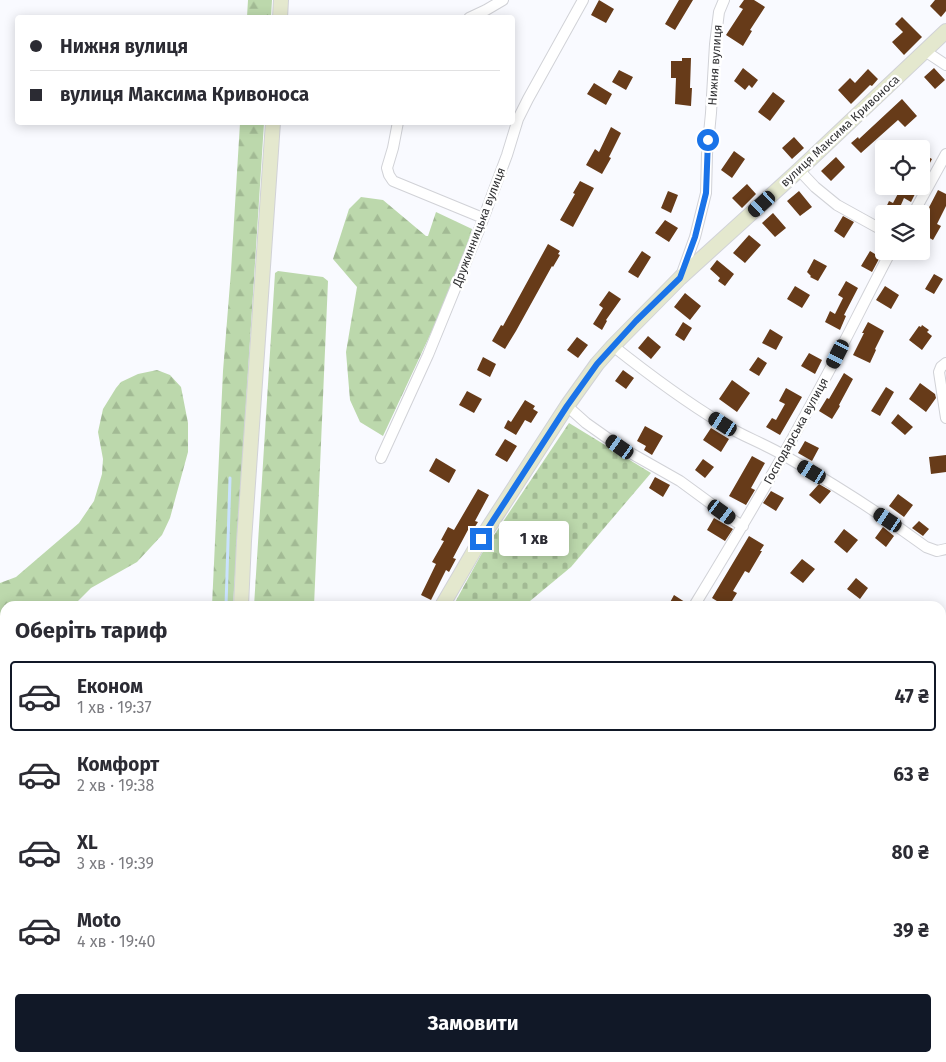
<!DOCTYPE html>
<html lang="uk">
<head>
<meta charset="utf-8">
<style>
	body { margin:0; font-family:"Fira Sans",sans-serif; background:#f2f2f3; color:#2b2b33; height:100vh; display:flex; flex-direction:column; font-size:19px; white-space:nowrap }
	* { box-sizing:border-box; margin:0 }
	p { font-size:16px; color:#7c7c81 }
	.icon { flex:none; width:28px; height:28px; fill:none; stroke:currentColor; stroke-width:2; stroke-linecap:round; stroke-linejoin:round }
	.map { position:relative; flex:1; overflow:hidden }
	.side { position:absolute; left:0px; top:601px; width:946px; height:461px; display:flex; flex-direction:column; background:#fff; border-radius:15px 15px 0 0; box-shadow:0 2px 12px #0003 }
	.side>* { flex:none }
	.top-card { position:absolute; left:15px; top:15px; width:500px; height:110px; border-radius:5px; box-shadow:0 2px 12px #0003; display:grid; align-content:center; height:110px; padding:0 15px; background:#fff }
	.buttons { position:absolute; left:875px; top:140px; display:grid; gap:10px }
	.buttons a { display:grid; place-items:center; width:55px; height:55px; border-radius:5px; background:#fff; box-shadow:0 2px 12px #0003; font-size:25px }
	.end { position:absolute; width:22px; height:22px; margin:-11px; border:6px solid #1a73e8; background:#fff; box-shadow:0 0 0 2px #fff }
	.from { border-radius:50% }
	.bubble { position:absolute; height:35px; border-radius:5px; background:#fff; box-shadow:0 2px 12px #0003; font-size:16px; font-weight:700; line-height:35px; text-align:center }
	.car { position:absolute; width:15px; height:30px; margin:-15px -8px; border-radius:6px; box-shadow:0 0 4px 1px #0007; background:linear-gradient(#222 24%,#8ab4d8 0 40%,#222 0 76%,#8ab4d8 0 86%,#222 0) }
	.top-card b { display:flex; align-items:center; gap:18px; height:48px; font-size:19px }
	.top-card b+b { border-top:1px solid #e1e1e2 }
	.top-card i { width:12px; height:12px; background:#2b2b33 }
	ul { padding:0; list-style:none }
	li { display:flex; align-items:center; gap:15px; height:70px; margin:0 10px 8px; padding:0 5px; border:2px solid transparent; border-radius:5px }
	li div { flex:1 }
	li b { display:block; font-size:19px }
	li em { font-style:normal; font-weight:700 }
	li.on { border-color:#111827 }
	li>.icon { width:45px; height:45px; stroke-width:1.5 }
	h2 { padding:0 15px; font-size:22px; line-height:60px }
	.cta { display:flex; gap:10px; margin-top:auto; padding:10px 15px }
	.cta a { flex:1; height:58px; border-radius:5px; background:#111827; color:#fff; font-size:20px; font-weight:700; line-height:58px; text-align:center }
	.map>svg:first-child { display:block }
</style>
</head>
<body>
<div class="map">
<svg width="946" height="1062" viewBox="0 0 946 1062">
	<defs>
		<pattern id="forest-firs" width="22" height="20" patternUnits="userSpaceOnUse" patternTransform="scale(1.25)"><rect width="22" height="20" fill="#bcd8ac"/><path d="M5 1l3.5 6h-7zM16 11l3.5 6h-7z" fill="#a2ba94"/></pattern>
		<pattern id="cemetery-stones" width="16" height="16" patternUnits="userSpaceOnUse" patternTransform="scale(1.25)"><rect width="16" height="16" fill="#bcd8ac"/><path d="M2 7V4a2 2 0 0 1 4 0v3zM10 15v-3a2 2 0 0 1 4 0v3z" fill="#a2ba94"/></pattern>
	</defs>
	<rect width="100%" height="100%" fill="#f9faff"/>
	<path fill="url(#forest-firs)" d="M248 0H272L271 17H247Z
		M240 123H264L233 606H212L223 371 231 271Z
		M361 197 383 200 426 236H428L436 212 472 229 457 277 383 436 360 422 350 400 346 352 357 287 333 259 349 209Z
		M278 271 323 277 328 281 314 606H254L275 273Z
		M157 370 170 375 181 387 188 423V452L170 518 162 535 137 562 91 588 73 606H5V754L0 760V583L16 577 79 523 94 501 102 474 103 459 98 432 103 409 116 388 121 382 138 374Z
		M182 1058H271L277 1062H179Z"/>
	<path fill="url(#cemetery-stones)" d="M569 423 651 473 571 567 524 606H453L482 553Z"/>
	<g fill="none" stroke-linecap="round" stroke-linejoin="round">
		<path stroke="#c9e2fe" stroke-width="3" d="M226 606 230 478"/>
	</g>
	<path fill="#673b19" d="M599 0 614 9 606 23 591 15Z
		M679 0H693L675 30 665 24Z
		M744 0H754L765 7 750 30 752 31 743 46 726 35 743 9 739 7Z
		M935 0H946V11L941 17 930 6Z
		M902 17 922 37 904 55 892 42 903 32 895 24Z
		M682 58H691L690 88H692L691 106 675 104 676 78H671V61H682Z
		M743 68 758 80 752 88 749 85 745 90 734 81Z
		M934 68 945 80 935 89 924 77Z
		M868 69 878 79 872 86 870 85 851 104 838 90 850 78 855 83Z
		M619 70 633 77 626 90 612 82Z
		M594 83 612 94 606 105 587 94Z
		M773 92 785 101 770 121 758 112Z
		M902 99 917 116 905 127 898 120 861 153 851 143 858 137 859 139Z
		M611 127 621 133 609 157 611 158 602 174 586 165 595 149 599 152Z
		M794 137 804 148 792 159 782 148Z
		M734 151 745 159 732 178 721 170Z
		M921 153 932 159 921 180Z
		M836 157 845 167 831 181 821 171Z
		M580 181 594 188 573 227 560 220 575 194 573 193Z
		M747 184 756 194 742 208 732 198Z
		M902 186H919L911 202 904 198 897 214H883L889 201 893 203Z
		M938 190 946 194V206L937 224 941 226 933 240 921 233V215L924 217Z
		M668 191 678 195 671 213 661 208Z
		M799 191 812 207 800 216 787 201Z
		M773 213 786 228 775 237 762 223Z
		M843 216 854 222 844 238 834 231Z
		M665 220 678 228 669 242 655 233Z
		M749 235 761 245 745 263 733 253Z
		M548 244 560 251 558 254 560 255 553 267 552 266 516 331 505 349 492 341 501 325 503 326Z
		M642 251 651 257 638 278 628 272Z
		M870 251 880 257 872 272 861 266Z
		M814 259 827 266 818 281 810 277 811 276 807 272Z
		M717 260 734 274 725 286 718 281 720 278 710 269Z
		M934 274 943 279 934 294 925 289Z
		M846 281 858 288 844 315 846 316 840 330 825 322 830 311 835 314 843 298 838 295Z
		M795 286 810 295 802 308 787 299Z
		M885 286 899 295 891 309 876 300Z
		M609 291 621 299 606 320 607 321 602 330 593 324 603 308 599 305Z
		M685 293 701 306 690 320 674 307Z
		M683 322 692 328 684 341 675 335Z
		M868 322 884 331 875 349 876 350 870 363 853 355 864 333H862Z
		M922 325 929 330 927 332 932 336 922 350 909 340 919 326 921 327Z
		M770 329 783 337 776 350 762 343Z
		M648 336 661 347 651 359 638 348Z
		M577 337 588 345 578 358 567 350Z
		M809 353 822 360 815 374 801 366Z
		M483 357 496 364 490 377 477 370Z
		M758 357 767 363 759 376 749 370Z
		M623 370 634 378 626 389 615 381Z
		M844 373 853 379 839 405 840 406 832 419 819 411 827 398 829 399Z
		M732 380 750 393 737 412 719 399Z
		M920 383 935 394 936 398 926 412 909 399Z
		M886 387 894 392 880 416 871 411Z
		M786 388 802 397 780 435 766 427 772 418 776 420 785 404 779 401Z
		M467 391 482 399 474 413 459 405Z
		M525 400 535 406 533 409 538 412 531 423 525 420 516 435 504 428 508 420 511 422Z
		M898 414 913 427 905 435 891 423Z
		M645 426 663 436 652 455 644 450 646 446 637 441Z
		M711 428 729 439 721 452 703 440Z
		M505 439 517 446 507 462 495 455Z
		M805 441 819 448 812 461 798 453Z
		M946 455V472L931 474 929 457Z
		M752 456 765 463 751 488 755 490 746 505 729 496Z
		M436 458 456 470 449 483 429 471Z
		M703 459 714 467 705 478 695 470Z
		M655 477 670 485 663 497 649 488Z
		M819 484 831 491 820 504 809 495Z
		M478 489 489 495 475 521 478 522 473 530 469 528 453 558 456 559 449 572 446 570 431 600 421 595 436 564 432 562 444 541 441 540 448 527 454 530Z
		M771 491 784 498 776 511 763 503Z
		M898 494 913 505 904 517 889 506Z
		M714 518 733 529 725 541 707 530Z
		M919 521 929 529 923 536 912 528Z
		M883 527 894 536 886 547 875 538Z
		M844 529 858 540 847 553 834 542Z
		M749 536 764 545 760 551H762L749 573 745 571 733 591 737 593 729 606H725L712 598Z
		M802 559 815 569 803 583 790 573Z
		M856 578 868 588 860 599 847 589Z
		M674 595 688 604 687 606H668Z"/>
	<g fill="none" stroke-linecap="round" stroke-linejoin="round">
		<defs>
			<path id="street" d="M469 18 486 10 503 0
				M925 51 946 65
				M398 122 393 148 387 168 389 175 393 181 483 218
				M799 170 815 187 837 205 884 231
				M913 214 946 154
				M681 276 695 237 706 193 707 154 711 113 715 44 719 12 724 0
				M613 346C647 373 683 400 721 423 742 436 765 444 785 456 834 484 881 514 926 547L937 551 946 549
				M946 363 941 367 939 372 946 418
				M567 406 586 423 620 447 680 481 736 522 743 526
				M381 458 428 355 479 230 507 155 518 119 528 99 583 0
				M694 606C738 534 781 461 821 386 845 342 867 296 891 251
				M941 657 946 653
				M941 781 946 780
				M941 1024 946 1026
				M172 1062 175 1058
				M556 1062 558 1058"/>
			<path id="secondary" d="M280 18 281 0
				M241 606 244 541 273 122
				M442 606 481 539 567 406 597 364 613 346 680 278 799 170 946 31
				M416 1058 421 1062"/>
		</defs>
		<use href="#street" stroke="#d1d2d7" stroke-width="12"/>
		<use href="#secondary" stroke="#d1d2d7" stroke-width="16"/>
		<use href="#street" stroke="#fff" stroke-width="10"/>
		<use href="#secondary" stroke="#e4e8ce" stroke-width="14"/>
	</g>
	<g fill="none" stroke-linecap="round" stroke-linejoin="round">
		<path stroke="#1a73e8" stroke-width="6" d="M481 539 567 406 597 364 636 321 680 278 695 237 706 193 708 140"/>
	</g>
	<g text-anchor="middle" stroke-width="5" stroke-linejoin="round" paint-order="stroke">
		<g font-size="12" fill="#313133" stroke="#fff">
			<text transform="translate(715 65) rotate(-86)" y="4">Нижня вулиця</text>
			<text transform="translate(840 131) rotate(-43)" y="4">вулиця Максима Кривоноса</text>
			<text transform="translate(479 227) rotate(-69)" y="4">Дружинницька вулиця</text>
			<text transform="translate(796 431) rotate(-61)" y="4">Господарська вулиця</text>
		</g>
	</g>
</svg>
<div class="buttons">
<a><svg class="icon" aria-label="locate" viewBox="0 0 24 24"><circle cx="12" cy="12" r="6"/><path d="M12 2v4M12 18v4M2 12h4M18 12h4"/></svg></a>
<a><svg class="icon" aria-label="layers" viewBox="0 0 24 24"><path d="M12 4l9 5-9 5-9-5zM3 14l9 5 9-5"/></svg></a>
</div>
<i class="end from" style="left:708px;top:140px"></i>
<i class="end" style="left:481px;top:539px"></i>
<div class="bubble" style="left:499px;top:521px;width:70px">1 хв</div>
<i class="car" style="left:762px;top:204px;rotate:228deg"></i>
<i class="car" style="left:838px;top:354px;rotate:207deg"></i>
<i class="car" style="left:723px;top:424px;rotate:303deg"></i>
<i class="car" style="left:620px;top:447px;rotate:305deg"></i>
<i class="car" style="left:812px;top:472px;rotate:301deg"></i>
<i class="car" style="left:722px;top:512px;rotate:126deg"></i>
<i class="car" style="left:888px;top:520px;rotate:304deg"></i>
<div class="top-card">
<b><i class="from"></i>Нижня вулиця</b>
<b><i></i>вулиця Максима Кривоноса</b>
</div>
<section class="side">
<h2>Оберіть тариф</h2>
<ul>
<li class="on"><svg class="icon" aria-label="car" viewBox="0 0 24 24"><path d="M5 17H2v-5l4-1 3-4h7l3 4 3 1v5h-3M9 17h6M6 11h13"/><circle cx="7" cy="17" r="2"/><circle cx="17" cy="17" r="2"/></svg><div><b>Економ</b><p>1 хв · 19:37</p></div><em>47 ₴</em></li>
<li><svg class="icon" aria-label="car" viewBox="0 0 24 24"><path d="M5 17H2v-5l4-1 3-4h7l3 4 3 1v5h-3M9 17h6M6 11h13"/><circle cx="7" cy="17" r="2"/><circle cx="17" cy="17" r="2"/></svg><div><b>Комфорт</b><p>2 хв · 19:38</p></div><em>63 ₴</em></li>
<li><svg class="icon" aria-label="car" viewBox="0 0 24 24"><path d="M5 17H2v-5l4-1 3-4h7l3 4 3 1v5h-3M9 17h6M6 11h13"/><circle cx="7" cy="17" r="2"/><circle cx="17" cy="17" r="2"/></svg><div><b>XL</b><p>3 хв · 19:39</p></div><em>80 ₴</em></li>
<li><svg class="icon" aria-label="car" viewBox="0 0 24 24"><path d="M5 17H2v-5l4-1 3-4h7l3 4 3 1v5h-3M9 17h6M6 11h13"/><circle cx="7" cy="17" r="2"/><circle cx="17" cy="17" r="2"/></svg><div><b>Moto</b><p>4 хв · 19:40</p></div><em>39 ₴</em></li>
</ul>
<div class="cta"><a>Замовити</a></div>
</section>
</div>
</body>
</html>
